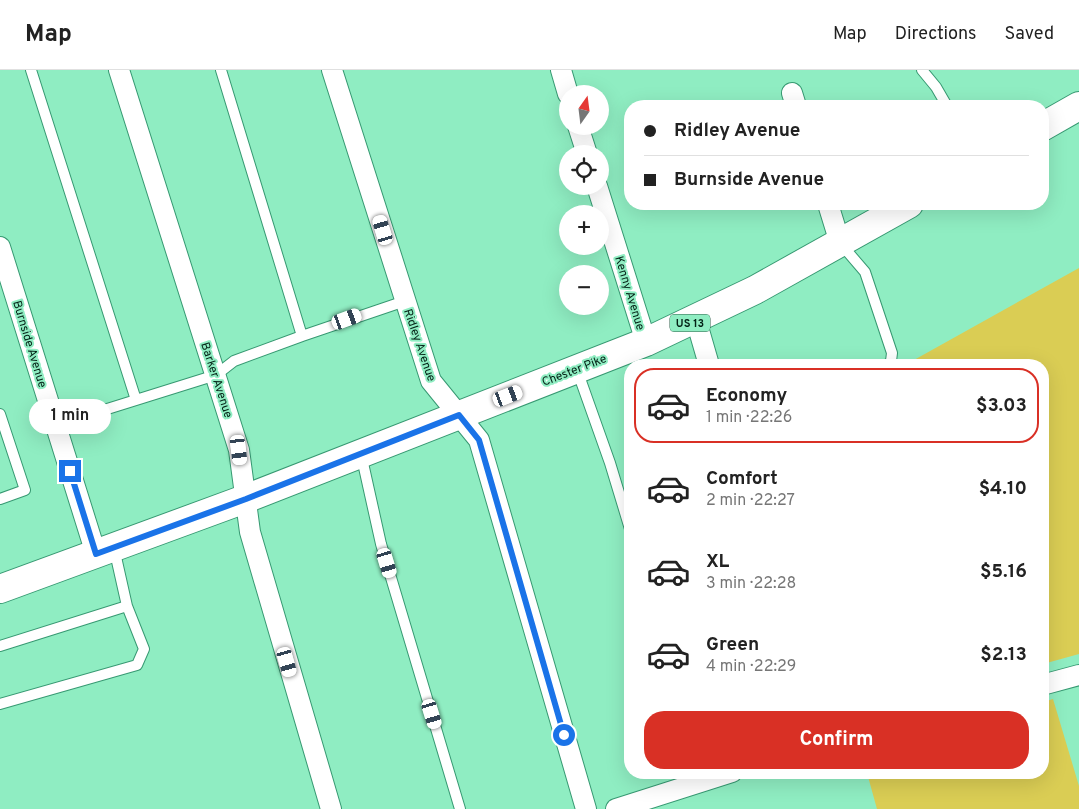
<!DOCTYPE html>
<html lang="en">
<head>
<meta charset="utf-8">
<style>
	body { margin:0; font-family:Overpass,sans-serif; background:#f2f2f2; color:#222; height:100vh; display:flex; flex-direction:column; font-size:19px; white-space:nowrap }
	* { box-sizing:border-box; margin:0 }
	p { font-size:16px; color:#767676 }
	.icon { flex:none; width:28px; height:28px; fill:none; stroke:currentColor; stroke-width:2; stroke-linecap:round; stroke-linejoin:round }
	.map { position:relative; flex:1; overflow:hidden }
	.side { position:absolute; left:624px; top:289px; width:425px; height:420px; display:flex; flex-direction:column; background:#fff; border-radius:20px; box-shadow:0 5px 20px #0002 }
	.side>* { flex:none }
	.hud { position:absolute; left:624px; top:30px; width:425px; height:110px; border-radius:20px; box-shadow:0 5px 20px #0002; display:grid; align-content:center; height:110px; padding:0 20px; background:#fff }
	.needle { width:32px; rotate:14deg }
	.fabs { position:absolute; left:559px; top:15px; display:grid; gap:10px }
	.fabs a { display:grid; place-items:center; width:50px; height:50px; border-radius:50%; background:#fff; box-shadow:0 5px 20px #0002; font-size:25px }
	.end { position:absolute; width:22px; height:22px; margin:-11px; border:6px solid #1a73e8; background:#fff; box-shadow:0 0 0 2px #fff }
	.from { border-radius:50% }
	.bubble { position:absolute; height:35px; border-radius:18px; background:#fff; box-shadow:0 5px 20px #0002; font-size:16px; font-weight:700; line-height:35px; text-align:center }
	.car { position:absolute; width:15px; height:30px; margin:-15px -8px; border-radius:6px; box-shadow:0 0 4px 1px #0007; background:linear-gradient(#fff 24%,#345 0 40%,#fff 0 76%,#345 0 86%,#fff 0) }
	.hud b { display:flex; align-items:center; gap:18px; height:48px; font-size:19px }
	.hud b+b { border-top:1px solid #e0e0e0 }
	.hud i { width:12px; height:12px; background:#222 }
	ul { padding:9px 0 0; list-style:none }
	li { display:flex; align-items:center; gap:15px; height:75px; margin:0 10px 8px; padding:0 10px; border:2px solid transparent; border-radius:20px }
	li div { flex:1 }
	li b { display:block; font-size:19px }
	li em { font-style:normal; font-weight:700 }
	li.selected { border-color:#d93025 }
	li>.icon { width:45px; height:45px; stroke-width:1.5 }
	.button { display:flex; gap:10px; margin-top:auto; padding:10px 20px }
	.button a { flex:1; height:58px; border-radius:20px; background:#d93025; color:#fff; font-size:20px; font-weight:700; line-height:58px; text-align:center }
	header { display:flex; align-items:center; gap:30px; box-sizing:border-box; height:70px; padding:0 25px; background:#fff; border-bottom:1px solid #e0e0e0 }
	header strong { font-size:24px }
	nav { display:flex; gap:28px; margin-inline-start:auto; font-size:18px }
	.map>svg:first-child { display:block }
</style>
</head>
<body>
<header>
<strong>Map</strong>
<nav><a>Map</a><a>Directions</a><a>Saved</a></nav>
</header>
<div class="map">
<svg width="1079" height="739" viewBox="0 0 1079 739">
	<rect width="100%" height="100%" fill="#8fedc2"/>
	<path fill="#dacd54" d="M1079 198V584L1043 594 1042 295H905Z
		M1053 629 1079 716V739H877L867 703 1042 702 1043 632Z"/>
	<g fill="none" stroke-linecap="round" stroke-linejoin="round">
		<defs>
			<path id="service" d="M31 0 136 330
				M922 0 936 17 947 36
				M841 174 865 202 892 283 891 291 887 295
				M302 266 405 231
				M577 300 610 393 630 459
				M0 344 25 420 0 429
				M56 355 216 305 234 291 302 266 221 0
				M361 384 381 474 460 739
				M0 576 127 536
				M0 634 137 595 144 579 127 536 114 478"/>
			<path id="minor" d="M119 0 239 380 250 462 331 739
				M332 0 431 311 479 370 586 739
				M561 0 568 24
				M792 23 796 36
				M578 56 587 84
				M597 116 646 272
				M828 134 840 173
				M0 177 96 484
				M696 250 709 295
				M1042 615 1079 605
				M616 739 732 702"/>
			<path id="primary" d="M1042 57 1079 36
				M0 519 245 429 646 272 755 220 909 134"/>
		</defs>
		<use href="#service" stroke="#379972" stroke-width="12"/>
		<use href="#minor" stroke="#379972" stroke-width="22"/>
		<use href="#primary" stroke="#379972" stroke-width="30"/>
		<use href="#service" stroke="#fff" stroke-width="10"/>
		<use href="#minor" stroke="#fff" stroke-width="20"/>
		<use href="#primary" stroke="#fff" stroke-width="28"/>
	</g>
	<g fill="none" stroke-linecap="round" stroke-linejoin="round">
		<path stroke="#1a73e8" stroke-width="6" d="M70 401 96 484 246 429 459 345 479 370 564 665"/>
	</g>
	<g text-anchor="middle" stroke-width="4" stroke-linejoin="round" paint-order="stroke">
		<rect fill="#8fedc2" stroke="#2d5e49" stroke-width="1" x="670" y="244.5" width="40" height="17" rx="4"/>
		<g font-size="11" font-weight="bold" fill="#032115">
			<text x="690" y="257">US 13</text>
		</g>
		<g font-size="12" fill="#032115" stroke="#8fedc2">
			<text transform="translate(630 223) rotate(73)" y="4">Kenny Avenue</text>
			<text transform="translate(30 274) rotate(73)" y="4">Burnside Avenue</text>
			<text transform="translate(420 275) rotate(71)" y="4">Ridley Avenue</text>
			<text transform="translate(574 300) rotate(-21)" y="4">Chester Pike</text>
			<text transform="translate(217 310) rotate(72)" y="4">Barker Avenue</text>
		</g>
	</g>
</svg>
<div class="fabs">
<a><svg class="needle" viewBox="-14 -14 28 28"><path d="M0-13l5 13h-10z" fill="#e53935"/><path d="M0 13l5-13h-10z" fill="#767676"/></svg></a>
<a><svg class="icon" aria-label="locate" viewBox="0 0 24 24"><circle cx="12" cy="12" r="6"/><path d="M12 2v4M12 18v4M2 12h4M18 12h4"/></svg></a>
<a>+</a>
<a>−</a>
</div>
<i class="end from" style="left:564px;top:665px"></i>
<i class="end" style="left:70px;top:401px"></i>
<div class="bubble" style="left:29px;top:329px;width:82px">1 min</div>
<i class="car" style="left:383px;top:160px;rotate:343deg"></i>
<i class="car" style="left:347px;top:249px;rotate:70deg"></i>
<i class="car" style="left:508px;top:326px;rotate:69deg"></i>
<i class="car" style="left:239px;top:380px;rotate:173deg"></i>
<i class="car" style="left:387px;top:493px;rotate:163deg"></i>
<i class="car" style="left:287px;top:592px;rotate:164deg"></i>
<i class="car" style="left:432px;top:644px;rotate:163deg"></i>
<div class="hud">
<b><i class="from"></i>Ridley Avenue</b>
<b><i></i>Burnside Avenue</b>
</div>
<section class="side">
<ul>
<li class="selected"><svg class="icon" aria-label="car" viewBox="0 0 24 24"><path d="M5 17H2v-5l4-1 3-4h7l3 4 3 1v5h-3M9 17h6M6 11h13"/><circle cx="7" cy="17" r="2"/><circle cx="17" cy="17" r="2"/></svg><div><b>Economy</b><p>1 min · 22:26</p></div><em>$3.03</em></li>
<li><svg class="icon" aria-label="car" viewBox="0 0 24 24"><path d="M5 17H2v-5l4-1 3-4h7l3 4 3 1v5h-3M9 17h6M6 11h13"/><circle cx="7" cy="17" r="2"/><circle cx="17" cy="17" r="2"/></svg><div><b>Comfort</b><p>2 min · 22:27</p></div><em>$4.10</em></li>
<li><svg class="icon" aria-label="car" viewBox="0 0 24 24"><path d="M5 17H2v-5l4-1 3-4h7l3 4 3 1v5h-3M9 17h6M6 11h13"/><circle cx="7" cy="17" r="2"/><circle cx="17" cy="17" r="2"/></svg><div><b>XL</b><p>3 min · 22:28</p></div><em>$5.16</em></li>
<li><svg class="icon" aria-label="car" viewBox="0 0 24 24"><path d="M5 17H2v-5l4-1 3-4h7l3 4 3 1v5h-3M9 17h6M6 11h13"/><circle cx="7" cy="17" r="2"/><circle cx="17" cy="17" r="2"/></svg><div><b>Green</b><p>4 min · 22:29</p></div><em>$2.13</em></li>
</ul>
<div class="button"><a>Confirm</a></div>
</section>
</div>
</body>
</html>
